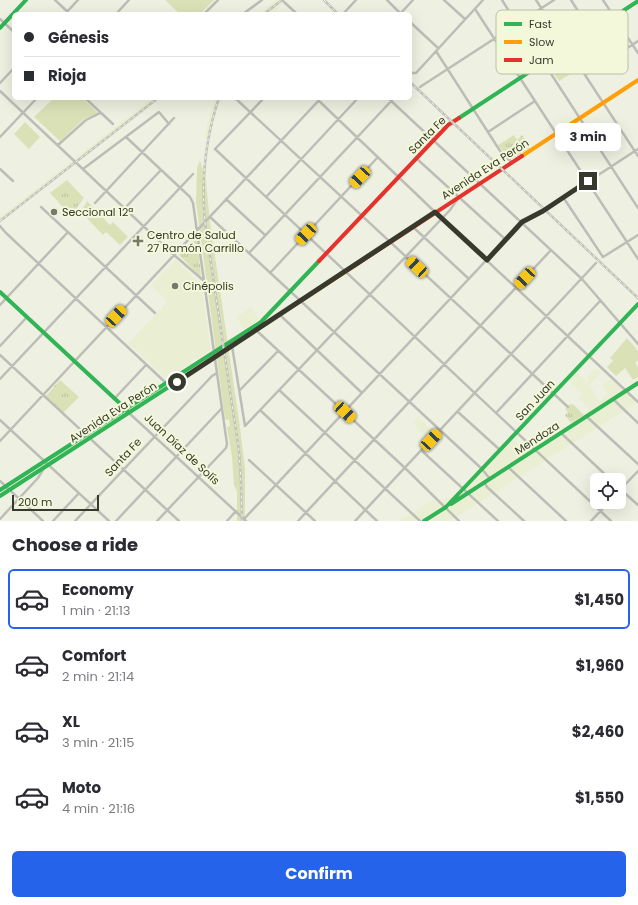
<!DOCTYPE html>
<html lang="en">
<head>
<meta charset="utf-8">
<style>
	body { margin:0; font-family:Poppins,sans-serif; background:#f2f2f3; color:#2b2b33; height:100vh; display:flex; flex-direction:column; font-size:15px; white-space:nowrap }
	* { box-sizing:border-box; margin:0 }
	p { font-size:13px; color:#7c7c81 }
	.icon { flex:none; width:22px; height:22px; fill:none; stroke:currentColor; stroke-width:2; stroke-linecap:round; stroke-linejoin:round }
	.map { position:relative; height:521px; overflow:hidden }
	.drawer { display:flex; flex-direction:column; background:#fff; flex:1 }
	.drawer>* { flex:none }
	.hud { position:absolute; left:12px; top:12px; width:400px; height:88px; border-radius:6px; box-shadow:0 4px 16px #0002; display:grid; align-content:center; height:88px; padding:0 12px; background:#fff }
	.tools { position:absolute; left:590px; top:473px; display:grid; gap:8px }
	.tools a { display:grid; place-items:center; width:36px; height:36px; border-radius:6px; background:#fff; box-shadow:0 4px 16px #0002; font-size:20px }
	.scale { position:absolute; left:12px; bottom:10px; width:87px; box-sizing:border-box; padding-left:4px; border:2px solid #38392d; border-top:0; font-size:11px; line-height:14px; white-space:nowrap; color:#38392d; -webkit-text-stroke:3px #f3f8da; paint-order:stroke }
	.end { position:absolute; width:18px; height:18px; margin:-9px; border:5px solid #38392d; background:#fff; box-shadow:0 0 0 2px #fff }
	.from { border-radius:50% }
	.bubble { position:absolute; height:28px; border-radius:6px; background:#fff; box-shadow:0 4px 16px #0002; font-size:13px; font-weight:700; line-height:28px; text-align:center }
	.car { position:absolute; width:12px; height:24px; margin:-12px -6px; border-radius:5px; box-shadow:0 0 3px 1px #0007; background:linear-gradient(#f5c518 24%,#345 0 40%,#f5c518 0 76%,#345 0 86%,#f5c518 0) }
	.hud b { display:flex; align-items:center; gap:14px; height:38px; font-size:15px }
	.hud b+b { border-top:1px solid #e1e1e2 }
	.hud i { width:10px; height:10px; background:#2b2b33 }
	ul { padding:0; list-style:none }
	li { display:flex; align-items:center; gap:12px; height:60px; margin:0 8px 6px; padding:0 4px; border:2px solid transparent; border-radius:6px }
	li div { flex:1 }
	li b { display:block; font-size:15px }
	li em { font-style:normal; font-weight:700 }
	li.current { border-color:#2563eb }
	li>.icon { width:36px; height:36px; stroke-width:1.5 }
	h2 { padding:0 12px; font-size:18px; line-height:48px }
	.primary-button { display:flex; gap:8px; margin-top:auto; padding:8px 12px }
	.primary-button a { flex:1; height:46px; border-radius:6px; background:#2563eb; color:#fff; font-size:16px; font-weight:700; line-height:46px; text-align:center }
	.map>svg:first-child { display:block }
</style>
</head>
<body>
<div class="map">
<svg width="638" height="521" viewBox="0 0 638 521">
	<defs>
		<pattern id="park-tufts" width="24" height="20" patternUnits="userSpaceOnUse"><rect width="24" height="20" fill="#dbe1b7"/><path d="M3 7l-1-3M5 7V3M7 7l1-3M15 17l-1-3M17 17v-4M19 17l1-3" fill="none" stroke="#bdc29e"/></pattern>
	</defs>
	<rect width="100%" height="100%" fill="#eef1e1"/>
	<path fill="#eaefd3" d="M275 0H286L273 14H259Z
		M152 98H159L0 222V217Z
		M215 98H221L215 113 209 140 205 139 207 124Z
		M174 261H177L201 284 211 350 196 360 194 358 190 361 191 363 167 378 164 377 128 343 167 302 164 299V298L151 285Z
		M251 307 259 319 244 329 236 317Z
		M596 368 601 373 590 385 599 401 608 394 602 385 613 378 638 402 450 521H399L429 502 460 495 513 440 520 445 559 421 564 428 571 423H582L584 415 589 408 578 398 582 393 569 381 576 372 587 382 589 380 587 377Z
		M418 417 432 430 427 438 415 426 416 425 413 422Z"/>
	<path fill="#dbe1b7" d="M165 0H214L200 14H180Z
		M568 56 577 70 559 81 550 67Z
		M54 98H82L98 113 84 119 60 141 34 117Z
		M25 122 40 137 29 149 14 134Z
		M200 160 206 182 210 222 240 427 245 469V521H237V491L234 485 232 457 227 427 230 426 229 420 225 419 196 202 197 168Z
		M87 201 110 225 113 222 128 237 120 245 106 232 103 235 81 212Z
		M627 338 638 351V360L635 363 638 367V377L633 380 625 368 616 376 607 367 613 361 610 358Z"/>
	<path fill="url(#park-tufts)" d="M514 135 517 140 522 135 530 148 512 159 505 154 498 145Z
		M67 180 84 198 71 216 50 193Z
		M194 238 197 240 201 275 200 276 179 255Z
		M60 380 79 397 63 413 46 396Z
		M570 404 571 405 573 404 584 415 571 423 565 415 568 412 565 409Z"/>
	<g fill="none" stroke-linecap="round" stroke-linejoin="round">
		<path stroke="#bcbdb7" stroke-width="2.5" d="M55 0 70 14
			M282 0 297 14
			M387 0 401 14
			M444 0 465 19
			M502 0 517 24
			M536 0 638 156
			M571 0 591 31
			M603 0 638 53
			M475 9 638 259
			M65 14 78 0
			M116 14 129 0
			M204 14 218 0
			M243 14 262 0
			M343 14 356 0
			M400 14 413 0
			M0 19 14 32
			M410 22 438 48
			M436 51 502 154 512 162
			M544 63 638 208
			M410 72 413 73H416L483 0
			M585 75 638 41
			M0 83 14 68
			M420 87 554 0
			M0 91 174 255 203 280
			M85 98 113 124
			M124 98H125
			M235 98 568 407
			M264 98 215 149 611 521
			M316 98 435 212 638 402
			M388 98 582 279 638 344
			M488 132 535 101
			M0 137 37 98
			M126 137 190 197 193 203 227 444 226 448 157 521
			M58 145 86 120 100 113
			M416 158 506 240
			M0 169 13 181
			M83 169 159 112 169 124
			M266 197 358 98
			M563 197 603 257 638 235
			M226 199 265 235
			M95 203 174 118
			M41 207 155 313
			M125 208 161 170
			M210 217 482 469 490 479
			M0 226 6 233 166 383
			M413 227 469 279
			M249 253 394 98
			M270 273 378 157
			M0 305 68 232
			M280 315 362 393
			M256 330 405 468 459 521
			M0 346 27 317
			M232 346 245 426
			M0 355 179 521
			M0 379 193 174
			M240 390 278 351
			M279 390 420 521
			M114 399 146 365
			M613 399 638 423
			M260 410 377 521
			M458 412 500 450
			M129 413 246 521
			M496 413 600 301
			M586 416 638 464
			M0 420 109 521
			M245 426 450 210 457 200
			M561 433 611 480
			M0 441 321 98
			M421 450 498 521
			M249 460 315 521
			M508 467 566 521
			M0 481 43 521
			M484 482 487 487 524 521
			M619 488 638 505
			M619 491 638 471
			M0 519 38 478 44 468
			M244 519 522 222 543 211 638 149
			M53 521 79 493
			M75 521 212 376 217 373
			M116 521 222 408
			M227 521 236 511
			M298 521 551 250
			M355 521 596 263
			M591 521 609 502"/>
		<path stroke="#30b455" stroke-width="4" d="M0 28 26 0
			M459 118 638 1
			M0 292 127 410
			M0 490 261 322 319 261
			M0 496 218 355
			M451 504 638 383
			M445 508 638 304
			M424 521 446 507"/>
		<path stroke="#ff9f0a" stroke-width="4" d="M522 156 638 80
			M218 355 354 266"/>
		<path stroke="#e5322d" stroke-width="4" d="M319 261 448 125 459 118
			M354 266 522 156"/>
		<defs>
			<path id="rail" d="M324 0 338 14
				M264 14 282 0
				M410 82 638 298
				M219 98C205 139 201 179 205 223L239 451 241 482 242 521
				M0 221 158 98"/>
		</defs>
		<use href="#rail" stroke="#c2c2be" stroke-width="2.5"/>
		<use href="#rail" stroke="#f3f8da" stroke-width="1" stroke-dasharray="3" stroke-linecap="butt"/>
	</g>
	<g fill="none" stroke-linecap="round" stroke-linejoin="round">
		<path stroke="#38392d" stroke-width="5" d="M177 382 435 212 487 260 522 222 543 211 588 181"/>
	</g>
	<g fill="#78796c" stroke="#f3f8da" stroke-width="1.5">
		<circle cx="54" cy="212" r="4"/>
		<path d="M136 235h4v4h4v4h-4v4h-4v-4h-4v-4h4z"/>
		<circle cx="175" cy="286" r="4"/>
	</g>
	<g text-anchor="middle" stroke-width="4" stroke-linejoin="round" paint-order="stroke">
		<g font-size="11" fill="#38392d" stroke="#f3f8da">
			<text transform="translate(427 135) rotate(-45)" y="4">Santa Fe</text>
			<text transform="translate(485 169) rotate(-33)" y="4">Avenida Eva Perón</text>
			<text transform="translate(535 400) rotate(-47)" y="4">San Juan</text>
			<text transform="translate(113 412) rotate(-33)" y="4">Avenida Eva Perón</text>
			<text transform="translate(537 438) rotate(-33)" y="4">Mendoza</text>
			<text transform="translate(182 449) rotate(43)" y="4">Juan Díaz de Solís</text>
			<text transform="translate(123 457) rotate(-47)" y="4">Santa Fe</text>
		</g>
		<g font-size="11" fill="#38392d" stroke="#f3f8da" text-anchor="start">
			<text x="62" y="216">Seccional 12ª</text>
			<text x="147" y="239">Centro de Salud<tspan x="147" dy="13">27 Ramón Carrillo</tspan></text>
			<text x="183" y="290">Cinépolis</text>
		</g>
	</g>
	<rect x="496" y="10" width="132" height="64" rx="6" fill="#f3f8da" stroke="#bbbfa6" stroke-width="1"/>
	<rect x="504" y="22" width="18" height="4" fill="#30b455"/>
	<rect x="504" y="40" width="18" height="4" fill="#ff9f0a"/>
	<rect x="504" y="58" width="18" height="4" fill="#e5322d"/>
	<g font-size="11" fill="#38392d">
		<text x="529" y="28">Fast</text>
		<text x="529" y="46">Slow</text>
		<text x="529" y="64">Jam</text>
	</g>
</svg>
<div class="tools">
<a><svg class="icon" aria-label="locate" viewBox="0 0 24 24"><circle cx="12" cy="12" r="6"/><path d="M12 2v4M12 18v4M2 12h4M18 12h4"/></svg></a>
</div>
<div class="scale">200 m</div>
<i class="end from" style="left:177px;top:382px"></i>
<i class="end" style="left:588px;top:181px"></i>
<div class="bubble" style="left:555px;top:123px;width:66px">3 min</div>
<i class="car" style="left:360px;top:177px;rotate:223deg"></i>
<i class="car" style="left:306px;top:234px;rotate:223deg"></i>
<i class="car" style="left:417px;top:267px;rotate:313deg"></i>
<i class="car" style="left:525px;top:278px;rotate:223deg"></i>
<i class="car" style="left:116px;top:316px;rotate:43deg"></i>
<i class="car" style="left:345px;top:412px;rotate:133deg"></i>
<i class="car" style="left:431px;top:440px;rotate:43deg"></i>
<div class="hud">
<b><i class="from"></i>Génesis</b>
<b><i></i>Rioja</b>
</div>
</div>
<section class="drawer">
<h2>Choose a ride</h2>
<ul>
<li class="current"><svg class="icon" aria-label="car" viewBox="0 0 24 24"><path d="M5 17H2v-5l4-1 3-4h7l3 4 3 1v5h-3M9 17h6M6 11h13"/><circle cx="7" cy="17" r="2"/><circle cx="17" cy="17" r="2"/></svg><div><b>Economy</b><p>1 min · 21:13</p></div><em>$1,450</em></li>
<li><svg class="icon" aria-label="car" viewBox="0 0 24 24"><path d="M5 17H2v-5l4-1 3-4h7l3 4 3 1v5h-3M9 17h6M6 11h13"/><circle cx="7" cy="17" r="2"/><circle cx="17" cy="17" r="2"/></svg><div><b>Comfort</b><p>2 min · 21:14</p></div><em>$1,960</em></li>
<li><svg class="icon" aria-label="car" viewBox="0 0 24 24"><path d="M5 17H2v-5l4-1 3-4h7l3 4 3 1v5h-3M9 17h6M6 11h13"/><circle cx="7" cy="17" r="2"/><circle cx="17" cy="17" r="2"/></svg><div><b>XL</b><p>3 min · 21:15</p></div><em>$2,460</em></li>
<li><svg class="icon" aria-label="car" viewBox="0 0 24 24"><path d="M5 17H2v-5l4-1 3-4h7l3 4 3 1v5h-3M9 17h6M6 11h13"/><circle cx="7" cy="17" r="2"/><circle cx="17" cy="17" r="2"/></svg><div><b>Moto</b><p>4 min · 21:16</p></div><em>$1,550</em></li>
</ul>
<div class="primary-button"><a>Confirm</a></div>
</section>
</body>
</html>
